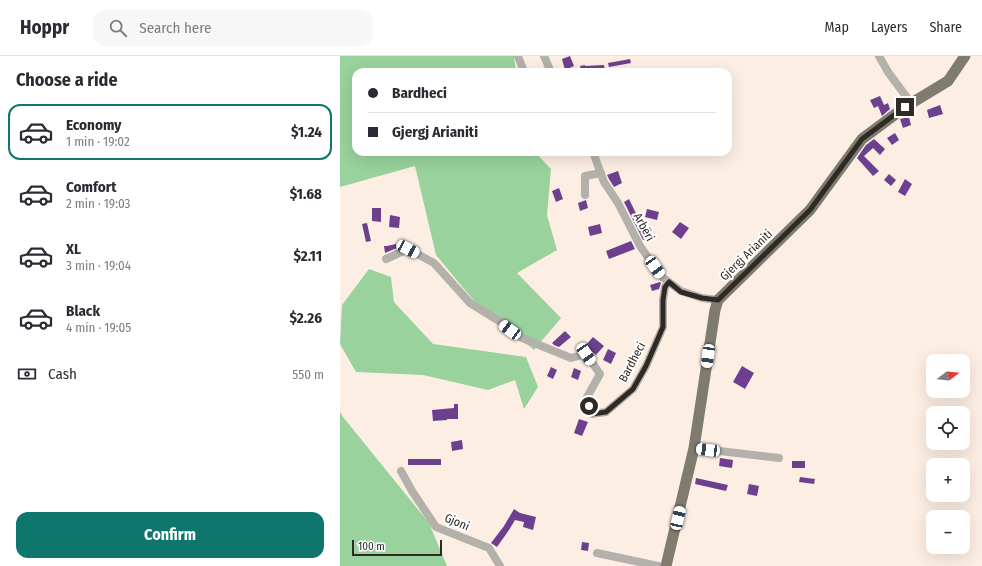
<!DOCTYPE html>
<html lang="en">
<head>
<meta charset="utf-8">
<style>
	body { margin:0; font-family:"Fira Sans Condensed",sans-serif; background:#f7f7f7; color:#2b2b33; height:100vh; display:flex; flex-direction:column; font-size:15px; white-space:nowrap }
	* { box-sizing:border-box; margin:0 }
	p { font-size:13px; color:#7c7c81 }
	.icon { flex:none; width:22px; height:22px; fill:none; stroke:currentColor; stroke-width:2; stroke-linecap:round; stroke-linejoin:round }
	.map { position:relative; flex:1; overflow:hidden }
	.sheet { display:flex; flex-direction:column; background:#fff; width:340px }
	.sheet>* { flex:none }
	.banner { position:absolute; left:12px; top:12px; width:380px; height:88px; border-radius:12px; box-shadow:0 4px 16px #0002; display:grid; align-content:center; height:88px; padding:0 16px; background:#fff }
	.needle { width:26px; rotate:74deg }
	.tools { position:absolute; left:586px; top:298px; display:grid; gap:8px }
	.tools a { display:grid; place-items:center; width:44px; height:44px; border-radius:8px; background:#fff; box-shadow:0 4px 16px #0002; font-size:20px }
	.scale { position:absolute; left:12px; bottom:10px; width:90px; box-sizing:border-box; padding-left:4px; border:2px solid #302a26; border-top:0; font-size:11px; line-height:14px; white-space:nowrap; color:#302a26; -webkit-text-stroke:3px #fff; paint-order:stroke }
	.end { position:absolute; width:18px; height:18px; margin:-9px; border:5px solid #302a26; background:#fff; box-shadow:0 0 0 2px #fff }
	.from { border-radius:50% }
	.car { position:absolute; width:12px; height:24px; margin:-12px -6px; border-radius:5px; box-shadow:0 0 3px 1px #0007; background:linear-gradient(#fff 24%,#345 0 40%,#fff 0 76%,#345 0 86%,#fff 0) }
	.banner b { display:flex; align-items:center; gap:14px; height:38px; font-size:15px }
	.banner b+b { border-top:1px solid #e1e1e2 }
	.banner i { width:10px; height:10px; background:#2b2b33 }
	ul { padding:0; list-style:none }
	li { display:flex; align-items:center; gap:12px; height:56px; margin:0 8px 6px; padding:0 8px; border:2px solid transparent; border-radius:12px }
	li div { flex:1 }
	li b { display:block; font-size:15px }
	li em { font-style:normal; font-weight:700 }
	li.current { border-color:#0f766e }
	li>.icon { width:36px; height:36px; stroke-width:1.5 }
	h2 { padding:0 16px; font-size:18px; line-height:48px }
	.pay { display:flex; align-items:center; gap:10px; height:44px; padding:0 16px; font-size:15px }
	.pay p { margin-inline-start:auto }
	.action { display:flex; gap:8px; margin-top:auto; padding:8px 16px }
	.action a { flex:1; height:46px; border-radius:12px; background:#0f766e; color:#fff; font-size:16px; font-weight:700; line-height:46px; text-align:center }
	header { display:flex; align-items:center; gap:24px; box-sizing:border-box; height:56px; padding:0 20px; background:#fff; border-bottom:1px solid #e1e1e2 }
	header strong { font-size:19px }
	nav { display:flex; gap:22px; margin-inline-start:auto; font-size:14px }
	.search { width:280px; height:36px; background:#f7f7f7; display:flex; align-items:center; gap:10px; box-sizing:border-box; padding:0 14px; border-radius:12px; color:#7c7c81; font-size:15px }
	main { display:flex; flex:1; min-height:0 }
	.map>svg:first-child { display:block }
</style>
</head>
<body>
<header>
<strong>Hoppr</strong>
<div class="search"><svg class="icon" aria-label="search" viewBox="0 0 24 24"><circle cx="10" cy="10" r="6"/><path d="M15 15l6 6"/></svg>Search here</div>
<nav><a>Map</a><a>Layers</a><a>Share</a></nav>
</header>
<main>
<section class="sheet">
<h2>Choose a ride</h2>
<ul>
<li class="current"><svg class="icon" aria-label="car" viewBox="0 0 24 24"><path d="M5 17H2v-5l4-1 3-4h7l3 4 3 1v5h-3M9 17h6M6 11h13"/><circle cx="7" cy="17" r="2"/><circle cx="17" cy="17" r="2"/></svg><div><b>Economy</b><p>1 min · 19:02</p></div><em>$1.24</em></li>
<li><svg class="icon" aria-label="car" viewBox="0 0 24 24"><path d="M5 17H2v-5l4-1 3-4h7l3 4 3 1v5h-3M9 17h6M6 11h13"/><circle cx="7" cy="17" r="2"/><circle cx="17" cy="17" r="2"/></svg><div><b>Comfort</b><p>2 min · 19:03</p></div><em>$1.68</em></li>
<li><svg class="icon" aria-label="car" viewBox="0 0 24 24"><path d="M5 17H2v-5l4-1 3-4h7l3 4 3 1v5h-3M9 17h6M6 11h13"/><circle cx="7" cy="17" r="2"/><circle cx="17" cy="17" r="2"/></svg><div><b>XL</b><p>3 min · 19:04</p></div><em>$2.11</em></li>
<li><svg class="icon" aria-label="car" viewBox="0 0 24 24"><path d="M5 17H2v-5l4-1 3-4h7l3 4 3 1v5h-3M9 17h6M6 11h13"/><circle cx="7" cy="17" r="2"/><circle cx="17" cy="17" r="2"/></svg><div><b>Black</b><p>4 min · 19:05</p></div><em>$2.26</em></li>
</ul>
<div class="pay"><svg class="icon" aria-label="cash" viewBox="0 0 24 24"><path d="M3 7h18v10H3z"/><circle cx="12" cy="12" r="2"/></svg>Cash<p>550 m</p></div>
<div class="action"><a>Confirm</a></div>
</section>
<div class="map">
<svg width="642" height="510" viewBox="0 0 642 510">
	<rect width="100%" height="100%" fill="#fceee3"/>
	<path fill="#99d29d" d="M0 0H174L176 16H16V96H195L211 113 207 159 217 194 177 217 221 262 194 294 135 246 96 199 75 110 0 131Z
		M29 213 51 221 54 246 93 288 186 301 198 331 184 353 175 324 148 334 83 319 16 316 0 288 2 249Z
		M0 356 3 361 89 467 107 510H0Z"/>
	<path fill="#6d408f" d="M230 0 234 10 225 14 222 3Z
		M290 3 291 7 269 11 268 7Z
		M245 9V10L264 9 265 16H241L240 10Z
		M540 40 544 49 548 47 550 53 542 60 538 50 534 52 530 44Z
		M600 49 603 58 589 62 587 54Z
		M569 61 571 69 563 72 560 63Z
		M555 77 559 84 552 89 547 82Z
		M534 83 545 93 540 99 533 92 524 100 539 115 533 120 517 102 526 89Z
		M278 115 282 127 274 131 269 123 267 119Z
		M549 118 556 124 551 130 544 124Z
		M565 123 572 128 565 140 558 136Z
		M219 132 223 143 216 146 212 135Z
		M289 143 308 182 303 184 284 146Z
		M246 144 248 152 240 155 238 147Z
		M32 152H41V166L32 165Z
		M307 153 319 156 317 164 305 161Z
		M50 159 60 161 59 172 49 171Z
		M340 166 349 172 341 183 332 176Z
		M27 167 31 185 26 186 22 168Z
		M260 168 262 177 250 180 248 171Z
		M291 185 295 193 269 203 266 195Z
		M56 188 57 192 45 197 44 190H47Z
		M320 226 321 227 319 233 312 235 310 229Z
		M225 275 231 281 219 291 214 289 212 287Z
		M253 281 264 290 256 299 245 290Z
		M268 293 276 297 271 308 263 304Z
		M402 310 414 317 405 333 393 326Z
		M211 311 217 314 213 323 207 320Z
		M234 312 241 315 238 324 231 321Z
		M114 348H118V363H107V364L93 365 92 354 114 352Z
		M239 363 248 366 242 380 234 377Z
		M122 384 123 393 112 395 111 386Z
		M380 402 393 404 392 412 379 410Z
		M68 403H101V409H68Z
		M452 405H465V412H452Z
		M460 421 475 423 474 428 459 426Z
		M356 422 388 429 386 435 355 428Z
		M409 428 419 430 417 440 407 438Z
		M174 453 180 457 196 461 193 474 183 471 184 466 175 464 169 474 157 491 151 487 164 470Z
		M242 486 249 487 248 495 241 494Z"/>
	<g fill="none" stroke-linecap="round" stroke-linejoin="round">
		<path stroke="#b3b1aa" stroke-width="8" d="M178 0 184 16
			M204 0 211 16
			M539 0 548 16 571 47
			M253 96 257 107 264 126 278 147 300 190 322 221 341 235 362 242 378 244
			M245 139V120L261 117
			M46 203 68 193 94 207 130 247 159 265 182 282 231 302 246 298 260 318 246 343 252 358 266 356 293 333 306 310 323 271V244L325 231 329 226
			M354 392 439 402
			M61 415 72 435 96 471 149 492 160 510
			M257 497 318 510"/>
		<path stroke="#7f7b6f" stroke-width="11" d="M326 510 354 392 375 254 378 244 470 154 522 83 565 51 608 25 625 0"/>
	</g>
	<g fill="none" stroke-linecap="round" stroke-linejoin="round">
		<path stroke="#302a26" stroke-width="5" d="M249 350 252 358 266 356 293 333 306 310 323 271V244L325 231 329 226 341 236 362 242 378 244 470 154 522 83 565 51"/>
	</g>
	<g text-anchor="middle" stroke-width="4" stroke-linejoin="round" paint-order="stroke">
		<g font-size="12" fill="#302a26" stroke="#fff">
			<text transform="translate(304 171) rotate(61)" y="4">Arbëri</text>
			<text transform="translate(406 199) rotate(-44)" y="4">Gjergj Arianiti</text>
			<text transform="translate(292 306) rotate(-62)" y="4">Bardheci</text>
			<text transform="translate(117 466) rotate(23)" y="4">Gjoni</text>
		</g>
	</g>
</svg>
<div class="tools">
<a><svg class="needle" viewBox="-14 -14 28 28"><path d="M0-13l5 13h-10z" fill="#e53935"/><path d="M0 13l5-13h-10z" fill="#7c7c81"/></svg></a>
<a><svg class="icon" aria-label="locate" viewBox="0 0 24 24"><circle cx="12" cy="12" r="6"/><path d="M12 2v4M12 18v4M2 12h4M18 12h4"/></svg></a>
<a>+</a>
<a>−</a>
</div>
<div class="scale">100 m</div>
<i class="end from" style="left:249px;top:350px"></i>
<i class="end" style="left:565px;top:51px"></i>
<i class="car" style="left:68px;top:193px;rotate:118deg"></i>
<i class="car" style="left:315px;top:211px;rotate:145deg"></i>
<i class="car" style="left:170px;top:274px;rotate:306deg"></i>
<i class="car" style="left:246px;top:298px;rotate:146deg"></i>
<i class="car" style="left:368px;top:300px;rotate:188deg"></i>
<i class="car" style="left:368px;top:394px;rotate:277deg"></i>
<i class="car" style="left:338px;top:462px;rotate:13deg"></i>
<div class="banner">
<b><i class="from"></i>Bardheci</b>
<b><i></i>Gjergj Arianiti</b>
</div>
</div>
</main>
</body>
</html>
